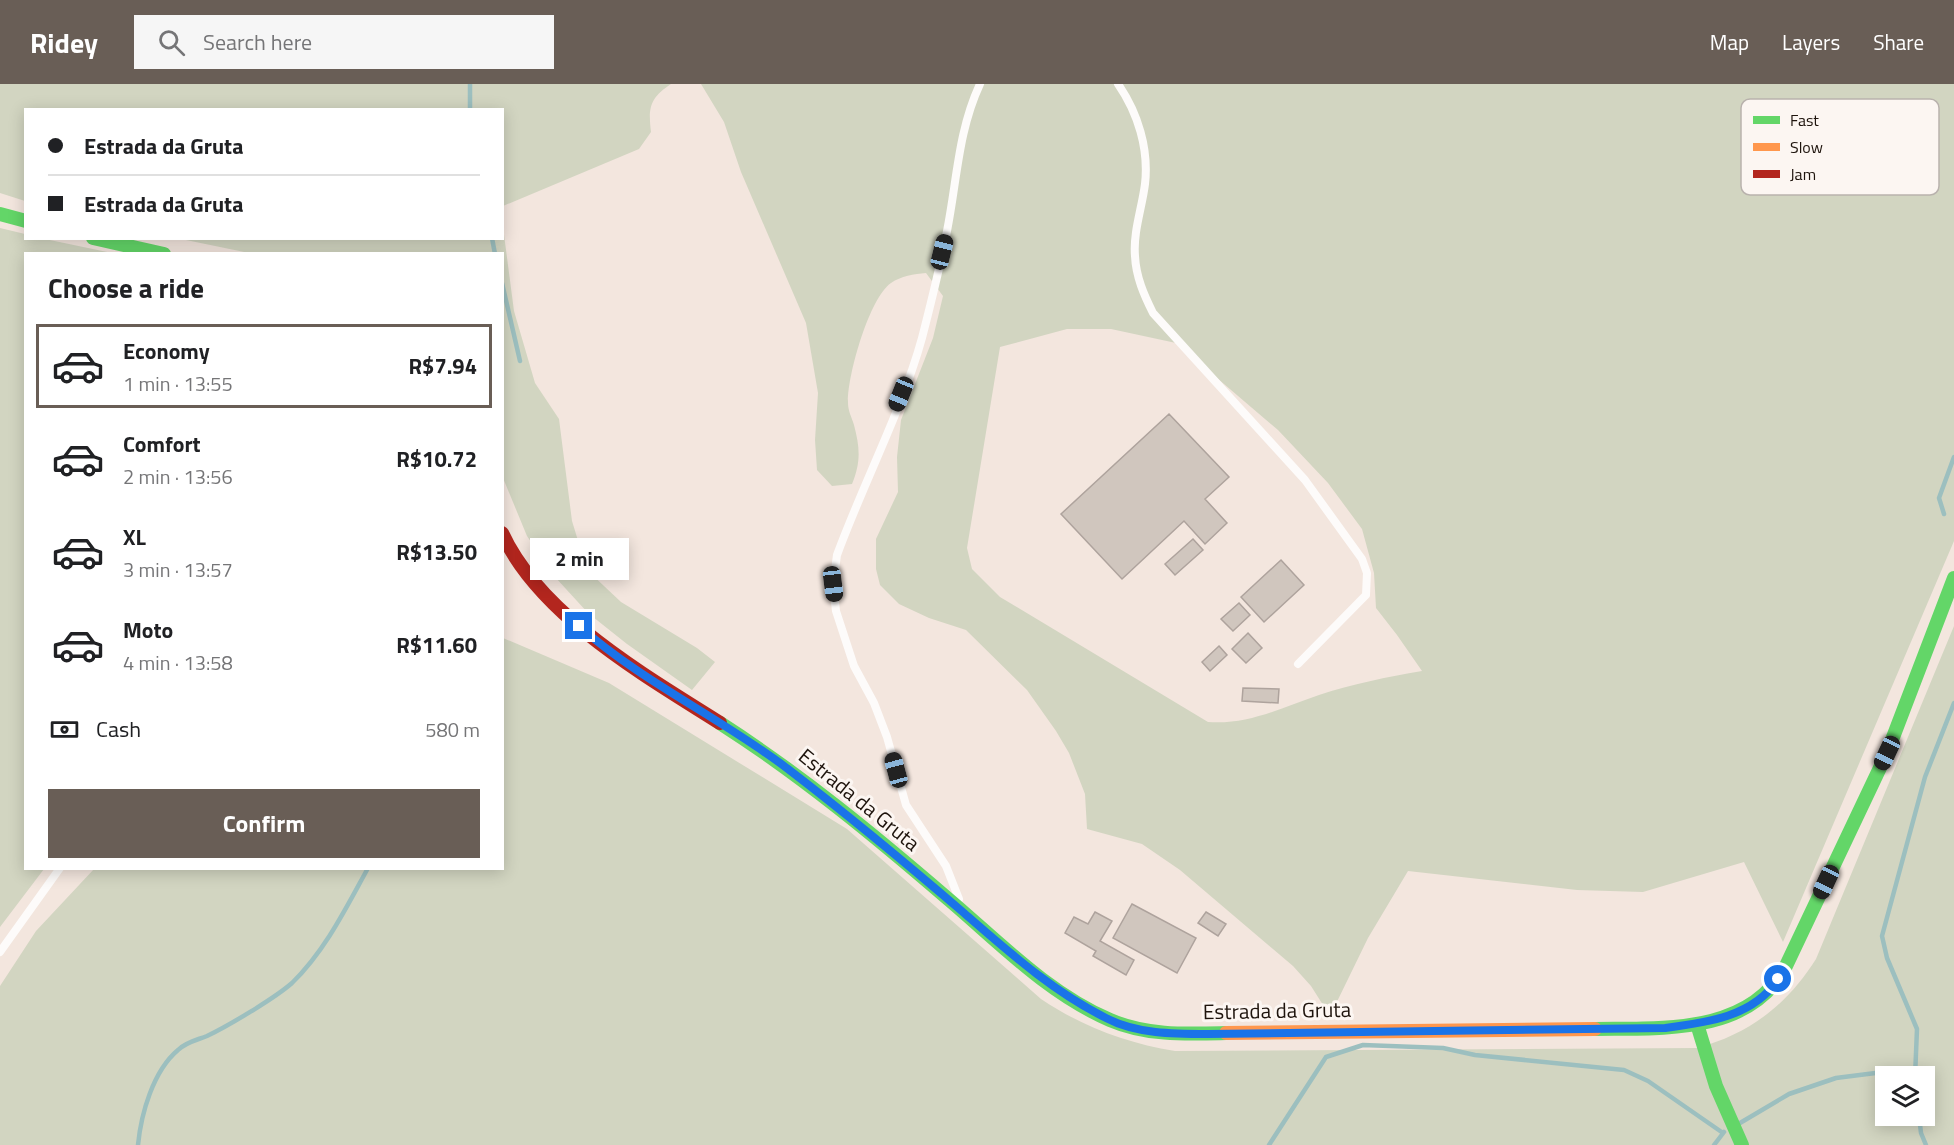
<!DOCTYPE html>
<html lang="en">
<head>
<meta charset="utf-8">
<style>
	body { margin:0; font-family:"Titillium Web",sans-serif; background:#f6f6f6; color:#202124; height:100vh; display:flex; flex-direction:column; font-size:22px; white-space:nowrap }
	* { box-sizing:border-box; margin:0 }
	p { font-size:20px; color:#757577 }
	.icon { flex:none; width:33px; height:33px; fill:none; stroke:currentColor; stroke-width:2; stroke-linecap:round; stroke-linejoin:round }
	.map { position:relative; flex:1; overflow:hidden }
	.sheet { position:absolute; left:24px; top:168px; width:480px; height:618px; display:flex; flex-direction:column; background:#fff; border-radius:0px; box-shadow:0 3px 15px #0003 }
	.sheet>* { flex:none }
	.banner { position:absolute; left:24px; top:24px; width:480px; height:132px; border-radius:0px; box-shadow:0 3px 15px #0003; display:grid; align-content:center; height:132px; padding:0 24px; background:#fff }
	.controls { position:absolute; left:1875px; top:982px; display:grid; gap:12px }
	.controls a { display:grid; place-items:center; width:60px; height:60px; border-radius:0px; background:#fff; box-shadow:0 3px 15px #0003; font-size:30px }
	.end { position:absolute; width:27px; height:27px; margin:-14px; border:8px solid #1a73e8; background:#fff; box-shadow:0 0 0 3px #fff }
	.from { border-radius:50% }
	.bubble { position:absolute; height:42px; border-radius:0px; background:#fff; box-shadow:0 3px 15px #0003; font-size:20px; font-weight:700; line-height:42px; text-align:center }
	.car { position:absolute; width:18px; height:36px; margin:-18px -9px; border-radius:8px; box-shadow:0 0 4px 2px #0007; background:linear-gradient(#222 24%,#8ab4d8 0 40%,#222 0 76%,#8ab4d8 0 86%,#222 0) }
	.banner b { display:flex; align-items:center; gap:21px; height:57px; font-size:22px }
	.banner b+b { border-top:2px solid #e0e0e0 }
	.banner i { width:15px; height:15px; background:#202124 }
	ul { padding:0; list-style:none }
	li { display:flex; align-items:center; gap:18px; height:84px; margin:0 12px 9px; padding:0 12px; border:3px solid transparent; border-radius:0px }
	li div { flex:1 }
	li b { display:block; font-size:22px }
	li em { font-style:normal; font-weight:700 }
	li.active { border-color:#695e56 }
	li>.icon { width:54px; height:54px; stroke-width:1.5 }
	h2 { padding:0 24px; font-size:27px; line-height:72px }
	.pay { display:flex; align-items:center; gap:15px; height:66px; padding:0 24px; font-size:22px }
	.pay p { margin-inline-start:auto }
	.button { display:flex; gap:12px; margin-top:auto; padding:12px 24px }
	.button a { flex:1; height:69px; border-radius:0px; background:#695e56; color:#fff; font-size:24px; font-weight:700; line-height:69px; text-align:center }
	header { display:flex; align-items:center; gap:36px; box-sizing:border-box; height:84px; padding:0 30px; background:#695e56; color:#fff }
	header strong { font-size:28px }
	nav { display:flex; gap:33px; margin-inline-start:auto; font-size:21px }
	.search { width:420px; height:54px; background:#f6f6f6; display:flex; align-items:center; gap:15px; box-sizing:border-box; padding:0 21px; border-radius:0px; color:#757577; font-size:22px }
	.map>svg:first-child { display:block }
</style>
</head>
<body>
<header>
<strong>Ridey</strong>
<div class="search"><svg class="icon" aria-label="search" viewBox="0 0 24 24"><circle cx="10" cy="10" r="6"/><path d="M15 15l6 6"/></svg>Search here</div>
<nav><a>Map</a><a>Layers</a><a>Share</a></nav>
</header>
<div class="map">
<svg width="1954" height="1061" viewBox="0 0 1954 1061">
	<rect width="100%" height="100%" fill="#f3e6de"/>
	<path fill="#d2d5c1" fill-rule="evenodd" d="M0 0H671C650 14 648 23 651 48L639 65 503 122 502 26H26L25 117 0 109Z
		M701 0H1954V457L1783 858 1744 778 1643 808 1577 806 1408 787 1368 854 1330 932 1311 902 1293 882 1180 786 1142 760 1087 745 1085 710 1069 669 1056 647 1027 606 966 546 929 534 899 520 880 501 876 485V455L898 408 897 373 901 336 933 254 943 212 926 189C914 190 901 192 891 199 869 214 847 293 848 319 848 327 852 334 854 341 860 364 861 378 852 400L832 402 817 386 815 356 818 309 806 239 741 88 724 38ZM1067 245H1111L1176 259 1278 346 1328 399 1362 445 1374 489 1376 524 1397 551 1422 587C1387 593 1352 600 1319 611 1281 624 1248 641 1208 638L1000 513 972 485 967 464 1000 263Z
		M503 143 514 227 535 299 559 335 572 437 587 486 621 518 697 564 715 578 692 606 627 560 588 529 555 493 527 452 503 394 502 170H254L181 155 502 154Z
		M0 144 25 150 26 154 45 155 112 169 26 170V784L44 785 0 843Z
		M1954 542V1061H0V902L36 847 94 785 502 784 503 554 609 599 847 745 1041 915C1083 943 1126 959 1175 967L1697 964C1749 950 1787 921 1816 875ZM1886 993H1924V1032H1886Z"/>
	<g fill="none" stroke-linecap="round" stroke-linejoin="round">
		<path stroke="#9cbfbf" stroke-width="4.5" d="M470 0V26
			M492 154 495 170
			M502 199 520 277
			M1944 430 1939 414 1954 373
			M1915 993 1917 945 1887 874 1882 852 1925 693 1954 619
			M1919 1032 1921 1049 1926 1061
			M1740 1039 1789 1010 1836 994 1915 984
			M138 1061C141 1030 153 987 178 966 186 958 197 956 207 952 228 942 275 914 292 899 325 867 346 824 368 784
			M1269 1061 1326 973 1363 961 1443 964 1475 971 1624 986 1648 997 1723 1049
			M1714 1061 1724 1048"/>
	</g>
	<path fill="#d0c6be" stroke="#aea39d" stroke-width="1.5" d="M1169 330 1229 393 1205 415 1227 439 1205 460 1184 437 1122 495 1061 430Z
		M1193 455 1203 466 1175 491 1165 480Z
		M1281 476 1304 501 1264 538 1241 513Z
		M1239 519 1250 531 1233 547 1221 535Z
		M1248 549 1262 564 1246 579 1232 565Z
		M1219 562 1227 571 1210 587 1202 578Z
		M1243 604 1279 605 1278 619 1242 617Z
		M1132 820 1196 854 1177 889 1113 854Z
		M1095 828 1112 837 1100 857 1134 876 1126 891 1093 872 1096 867 1065 849 1074 833 1088 840Z
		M1206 828 1226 840 1218 852 1198 839Z"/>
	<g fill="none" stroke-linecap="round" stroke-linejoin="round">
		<path stroke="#fdfbfa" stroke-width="8" d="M1118 0C1138 29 1149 65 1145 100 1142 124 1133 148 1135 172 1136 193 1144 211 1153 229L1305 396 1362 475 1367 489 1366 511 1298 580
			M959 815 946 782 906 721 887 653 874 619 854 582 836 527 833 500 837 471C863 400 902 326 922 254 931 219 940 183 947 147 957 97 958 47 980 0
			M0 868 60 784"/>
		<path stroke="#63d668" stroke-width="14" d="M0 130 26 137
			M93 154 164 170
			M720 639C801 691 875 752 947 814 998 857 1047 909 1110 936 1147 952 1187 950 1226 949
			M1697 940 1716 1002 1742 1061
			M1595 945C1661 944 1748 951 1785 884L1887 669 1954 494"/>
		<path stroke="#ff974d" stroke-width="14" d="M1226 949 1595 945"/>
		<path stroke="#b3261e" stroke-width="14" d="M502 449C540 532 646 592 720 639"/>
	</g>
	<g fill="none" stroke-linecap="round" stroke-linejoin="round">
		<path stroke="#1a73e8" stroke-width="8" d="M579 542C642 598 721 634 788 685 848 731 907 780 964 829 1009 868 1052 907 1106 934 1136 950 1174 950 1208 950L1665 944C1705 939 1754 933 1778 895"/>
	</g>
	<g text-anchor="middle" stroke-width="6" stroke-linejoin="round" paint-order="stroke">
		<g font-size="21" fill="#1e140d" stroke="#fcf6f2">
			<text transform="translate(859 716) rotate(39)" y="7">Estrada da Gruta</text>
			<text transform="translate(1277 927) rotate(-1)" y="7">Estrada da Gruta</text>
		</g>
	</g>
	<rect x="1741" y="15" width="198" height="96" rx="9" fill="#fcf6f2" stroke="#b9b2ad" stroke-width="1.5"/>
	<rect x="1753" y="32" width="27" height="8" fill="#63d668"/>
	<rect x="1753" y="59" width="27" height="8" fill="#ff974d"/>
	<rect x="1753" y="86" width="27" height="8" fill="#b3261e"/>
	<g font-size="16" fill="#1e140d">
		<text x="1790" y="42">Fast</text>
		<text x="1790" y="69">Slow</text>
		<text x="1790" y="96">Jam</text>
	</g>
</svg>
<div class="controls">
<a><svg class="icon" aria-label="layers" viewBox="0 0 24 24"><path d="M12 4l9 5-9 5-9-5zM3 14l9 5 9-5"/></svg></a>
</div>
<i class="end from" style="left:1778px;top:895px"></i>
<i class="end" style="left:579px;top:542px"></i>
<div class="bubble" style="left:530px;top:454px;width:99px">2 min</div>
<i class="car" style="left:942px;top:168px;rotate:14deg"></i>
<i class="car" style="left:901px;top:310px;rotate:202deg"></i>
<i class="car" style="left:833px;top:500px;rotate:173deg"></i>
<i class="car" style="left:1887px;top:669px;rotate:205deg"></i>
<i class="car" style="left:896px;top:686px;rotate:345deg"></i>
<i class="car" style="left:1826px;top:798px;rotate:205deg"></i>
<div class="banner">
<b><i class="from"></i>Estrada da Gruta</b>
<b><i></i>Estrada da Gruta</b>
</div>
<section class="sheet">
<h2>Choose a ride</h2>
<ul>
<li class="active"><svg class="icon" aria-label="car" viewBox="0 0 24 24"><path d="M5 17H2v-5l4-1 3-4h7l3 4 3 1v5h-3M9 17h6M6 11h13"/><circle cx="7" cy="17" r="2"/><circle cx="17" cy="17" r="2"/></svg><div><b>Economy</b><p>1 min · 13:55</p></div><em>R$7.94</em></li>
<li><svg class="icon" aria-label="car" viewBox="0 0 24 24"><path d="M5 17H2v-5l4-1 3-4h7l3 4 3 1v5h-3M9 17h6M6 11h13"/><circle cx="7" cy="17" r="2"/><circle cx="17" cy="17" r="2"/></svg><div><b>Comfort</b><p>2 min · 13:56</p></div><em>R$10.72</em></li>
<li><svg class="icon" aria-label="car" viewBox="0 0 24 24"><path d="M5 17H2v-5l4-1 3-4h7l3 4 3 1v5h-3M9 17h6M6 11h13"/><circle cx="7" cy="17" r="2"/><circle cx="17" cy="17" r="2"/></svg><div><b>XL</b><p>3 min · 13:57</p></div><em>R$13.50</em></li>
<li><svg class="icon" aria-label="car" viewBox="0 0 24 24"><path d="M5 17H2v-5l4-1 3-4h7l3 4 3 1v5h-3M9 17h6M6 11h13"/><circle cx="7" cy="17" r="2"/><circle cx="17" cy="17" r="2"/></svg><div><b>Moto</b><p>4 min · 13:58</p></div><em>R$11.60</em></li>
</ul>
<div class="pay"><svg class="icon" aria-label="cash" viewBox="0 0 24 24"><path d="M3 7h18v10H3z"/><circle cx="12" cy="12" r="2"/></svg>Cash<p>580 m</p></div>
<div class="button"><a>Confirm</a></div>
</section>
</div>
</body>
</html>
